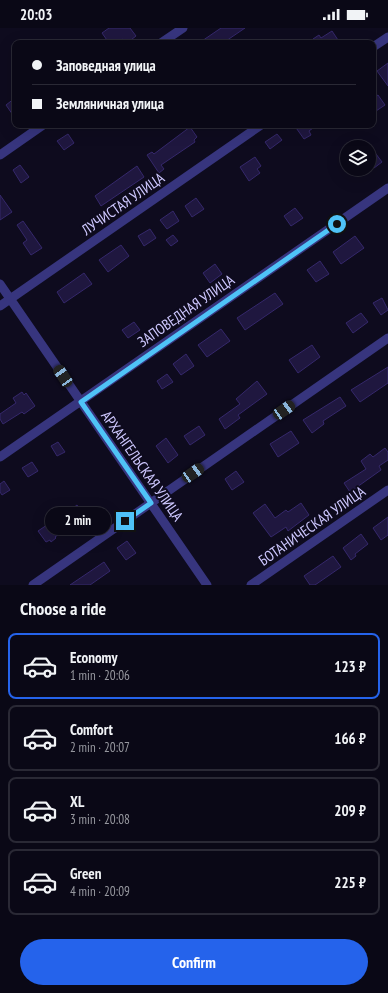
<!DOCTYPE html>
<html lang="en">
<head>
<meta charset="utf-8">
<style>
	body { margin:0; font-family:"PT Sans Narrow",sans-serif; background:#13111f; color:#f1f3f6; height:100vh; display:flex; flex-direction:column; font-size:15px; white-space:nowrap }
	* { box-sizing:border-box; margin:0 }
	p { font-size:13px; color:#999aa1 }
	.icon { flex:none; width:22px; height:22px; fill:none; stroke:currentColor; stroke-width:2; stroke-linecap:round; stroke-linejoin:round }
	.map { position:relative; height:557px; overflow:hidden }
	.drawer { display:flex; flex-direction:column; background:#0a0816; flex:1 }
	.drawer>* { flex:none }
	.banner { position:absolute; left:12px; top:12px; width:364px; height:88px; border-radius:8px; box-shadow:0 4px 16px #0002,0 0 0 1px #2a2935; display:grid; align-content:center; height:88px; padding:0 20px; background:#0a0816 }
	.controls { position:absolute; left:340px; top:112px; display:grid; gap:8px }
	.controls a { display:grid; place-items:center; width:36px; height:36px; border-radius:50%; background:#0a0816; box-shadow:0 4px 16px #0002,0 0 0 1px #2a2935; font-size:20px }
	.end { position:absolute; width:18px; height:18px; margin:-9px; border:5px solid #4fc3f7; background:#111; box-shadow:0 0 0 2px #111 }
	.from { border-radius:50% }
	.bubble { position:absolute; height:28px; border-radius:14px; background:#0a0816; box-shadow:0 4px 16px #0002,0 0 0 1px #2a2935; font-size:13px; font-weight:700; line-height:28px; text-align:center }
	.car { position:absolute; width:12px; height:24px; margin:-12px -6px; border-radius:5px; box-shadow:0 0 3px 1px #0007; background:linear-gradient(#222 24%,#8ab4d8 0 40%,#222 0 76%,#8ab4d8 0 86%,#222 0) }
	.banner b { display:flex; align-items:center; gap:14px; height:38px; font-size:15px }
	.banner b+b { border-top:1px solid #2a2935 }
	.banner i { width:10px; height:10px; background:#f1f3f6 }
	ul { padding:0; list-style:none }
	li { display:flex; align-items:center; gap:12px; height:66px; margin:0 8px 6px; padding:0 12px; border:2px solid #2a2935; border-radius:8px }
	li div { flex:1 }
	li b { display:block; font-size:15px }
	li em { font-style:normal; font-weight:700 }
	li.selected { border-color:#2563eb }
	li>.icon { width:36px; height:36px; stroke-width:1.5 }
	h2 { padding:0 20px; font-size:18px; line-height:48px }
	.action { display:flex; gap:8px; margin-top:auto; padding:8px 20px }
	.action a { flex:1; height:46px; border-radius:24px; background:#2563eb; color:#fff; font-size:16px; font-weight:700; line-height:46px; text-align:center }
	.status { display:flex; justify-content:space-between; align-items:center; height:28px; padding:0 20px; background:#0a0816; direction:ltr }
	.status svg { height:11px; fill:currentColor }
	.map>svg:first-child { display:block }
</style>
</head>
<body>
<div class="status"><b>20:03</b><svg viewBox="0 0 49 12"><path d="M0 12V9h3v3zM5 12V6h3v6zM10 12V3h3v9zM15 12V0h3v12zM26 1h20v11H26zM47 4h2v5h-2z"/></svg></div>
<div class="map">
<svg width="388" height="557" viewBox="0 0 388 557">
	<rect width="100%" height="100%" fill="#0e0b1e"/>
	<path fill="#1f173f" stroke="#35286b" d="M109 0H130L136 8 127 15 123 11 117 15H109L102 5Z
		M221 0H245L223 15H199Z
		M332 3 338 12 333 15H314L313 11 319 7 321 10Z
		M388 35V58L377 43Z
		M378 67 385 77 373 85V70Z
		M15 70V90L6 77Z
		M294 97H317L309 103 311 107 304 111Z
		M190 99 197 109 194 112 195 114 161 137 164 141 159 145 147 127 152 124 154 126Z
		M68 106 74 115 64 122 57 113Z
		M277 106 282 112 270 121 265 114Z
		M373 122 382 134 374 140 369 134V125Z
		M255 129 261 138 257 141 260 145 249 153 240 139Z
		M20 137 29 149 21 155 13 142Z
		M137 138 144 149 101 178 95 168Z
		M0 167 12 184 0 192Z
		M196 170 204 181 192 189 185 178Z
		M295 180 303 190 291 198 284 188Z
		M173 183 179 193 167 201 160 192Z
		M23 193 42 220 31 227 23 215 27 212 17 197Z
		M150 201 156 210 144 218 138 208Z
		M173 207 178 213 171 218 166 212Z
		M355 208 364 220 341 236 333 224Z
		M121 217 129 228 108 244 99 232Z
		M320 233 329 246 316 254 307 242Z
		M215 236 222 246 210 255 203 245Z
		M84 245 92 256 64 275 57 264Z
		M275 265 283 276 245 302 237 290Z
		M382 270 388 282 381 287 373 275Z
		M361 285 368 294 353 305 346 295Z
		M134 294 140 302 128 310 122 302Z
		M221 301 230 313 207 329 198 317Z
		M312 317 320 329 298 345 289 332Z
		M186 326 194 338 181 347 173 336Z
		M388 339V355L360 374 351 362Z
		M167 346 173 354 162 361 157 353Z
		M257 353 267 366 238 387 240 390 225 401 219 391 240 376 236 371Z
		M22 364 24 367 26 365 35 378 24 386 22 384 3 396 0 391V386L16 375 13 370Z
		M340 369 346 378 323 393 324 396 312 405 303 392Z
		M199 398 205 407 190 417 184 408Z
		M291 403 299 415 278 429 270 416Z
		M166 410 178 427 168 435 156 418Z
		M58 414 65 424 57 428 51 418Z
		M385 420 388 424V432L379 438 381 442 350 464 344 455 366 441 361 433 370 426 373 429Z
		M32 434 38 443 28 449 22 440Z
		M236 443 244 454 232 462 225 451Z
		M4 453 10 462 2 467 0 464V456Z
		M301 475 309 487 288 503 286 499 271 509 253 485 265 476 275 490 286 482 288 484Z
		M77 477 86 490 67 503 66 501 55 509 56 510 51 514 50 512 46 514 38 503 50 495 51 497Z
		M388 489V507L381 512 373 500Z
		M361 506 368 516 355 526 356 528 351 532 343 520Z
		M127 513 136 525 126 532 117 520Z
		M333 528 341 539 315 557H310L304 548Z
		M104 534 110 543 90 557H70Z"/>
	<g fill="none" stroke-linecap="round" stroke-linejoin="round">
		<path stroke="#37357e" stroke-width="9" d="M161 15 183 0
			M373 19 388 9
			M0 127 43 97
			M0 256 207 557
			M0 278 261 97
			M0 429 388 160
			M33 557 388 310
			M251 557 388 462"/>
	</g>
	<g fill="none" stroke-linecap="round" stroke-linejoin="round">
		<path stroke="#4fc3f7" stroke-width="5" d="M125 493 151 475 81 374 337 196"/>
	</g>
	<g text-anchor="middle" stroke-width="4" stroke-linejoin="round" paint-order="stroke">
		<g font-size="15" fill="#cec8ff" stroke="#0e0b1e">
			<text transform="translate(123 176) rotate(-35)" y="5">ЛУЧИСТАЯ УЛИЦА</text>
			<text transform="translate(186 283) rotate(-35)" y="5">ЗАПОВЕДНАЯ УЛИЦА</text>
			<text transform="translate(142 438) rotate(55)" y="5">АРХАНГЕЛЬСКАЯ УЛИЦА</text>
			<text transform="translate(312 498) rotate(-35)" y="5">БОТАНИЧЕСКАЯ УЛИЦА</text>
		</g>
	</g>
</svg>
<div class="controls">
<a><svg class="icon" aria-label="layers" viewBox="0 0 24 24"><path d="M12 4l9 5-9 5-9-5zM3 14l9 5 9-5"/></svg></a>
</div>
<i class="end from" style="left:337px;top:196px"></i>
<i class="end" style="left:125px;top:493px"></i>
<div class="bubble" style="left:45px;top:479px;width:66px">2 min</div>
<i class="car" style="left:63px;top:348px;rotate:326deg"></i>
<i class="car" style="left:284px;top:382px;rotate:55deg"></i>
<i class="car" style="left:193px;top:445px;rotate:55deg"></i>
<div class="banner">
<b><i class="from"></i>Заповедная улица</b>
<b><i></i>Земляничная улица</b>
</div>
</div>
<section class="drawer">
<h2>Choose a ride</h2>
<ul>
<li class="selected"><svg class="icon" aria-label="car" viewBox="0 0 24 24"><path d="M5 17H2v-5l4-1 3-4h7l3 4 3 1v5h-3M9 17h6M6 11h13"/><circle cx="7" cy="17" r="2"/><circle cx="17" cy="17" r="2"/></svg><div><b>Economy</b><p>1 min · 20:06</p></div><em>123 ₽</em></li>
<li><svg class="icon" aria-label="car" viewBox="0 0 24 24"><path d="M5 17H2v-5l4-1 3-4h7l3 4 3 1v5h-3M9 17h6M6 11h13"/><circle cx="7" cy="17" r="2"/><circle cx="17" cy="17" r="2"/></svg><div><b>Comfort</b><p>2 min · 20:07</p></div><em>166 ₽</em></li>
<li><svg class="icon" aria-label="car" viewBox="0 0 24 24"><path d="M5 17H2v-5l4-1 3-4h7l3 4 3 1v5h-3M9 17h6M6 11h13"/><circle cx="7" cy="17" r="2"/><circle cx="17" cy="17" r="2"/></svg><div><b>XL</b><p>3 min · 20:08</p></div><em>209 ₽</em></li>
<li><svg class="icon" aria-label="car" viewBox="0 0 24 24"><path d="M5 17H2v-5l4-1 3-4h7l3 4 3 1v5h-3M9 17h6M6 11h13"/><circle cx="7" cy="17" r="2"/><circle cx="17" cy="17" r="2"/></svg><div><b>Green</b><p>4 min · 20:09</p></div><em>225 ₽</em></li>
</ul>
<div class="action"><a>Confirm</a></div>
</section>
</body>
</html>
